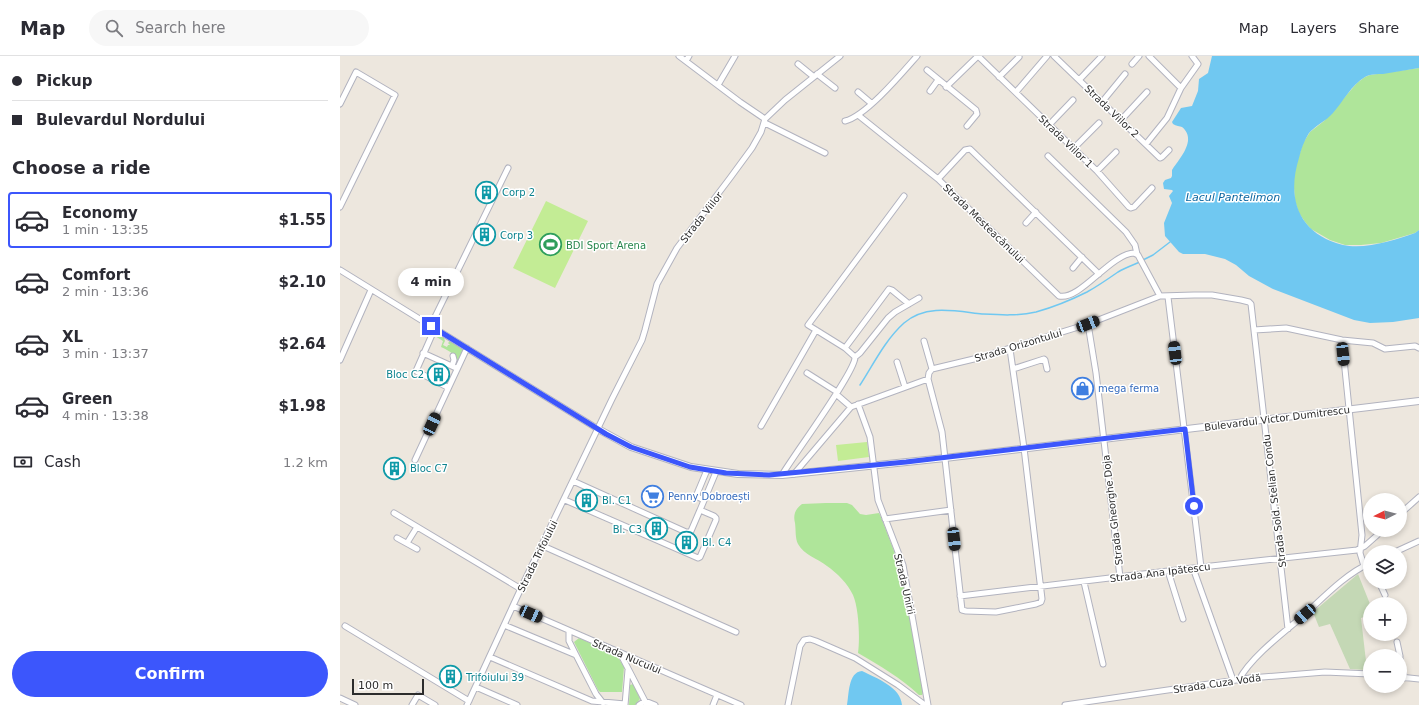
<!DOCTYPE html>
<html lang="en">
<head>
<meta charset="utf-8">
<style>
	body { margin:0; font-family:"DejaVu Sans",sans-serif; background:#f7f7f7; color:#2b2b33; height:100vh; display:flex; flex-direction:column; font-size:15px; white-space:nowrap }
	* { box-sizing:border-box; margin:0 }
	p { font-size:13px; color:#7c7c81 }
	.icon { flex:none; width:22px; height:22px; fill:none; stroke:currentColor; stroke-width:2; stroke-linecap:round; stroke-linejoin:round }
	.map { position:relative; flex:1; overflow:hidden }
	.sheet { display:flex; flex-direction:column; background:#fff; width:340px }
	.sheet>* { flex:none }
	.top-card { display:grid; align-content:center; height:88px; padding:0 12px; background:#fff }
	.needle { width:26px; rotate:264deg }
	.fabs { position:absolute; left:1023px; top:437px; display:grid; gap:8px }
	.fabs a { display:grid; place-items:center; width:44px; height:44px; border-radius:50%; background:#fff; box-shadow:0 2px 6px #0003; font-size:20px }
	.scale { position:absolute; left:12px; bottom:10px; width:72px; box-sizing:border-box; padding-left:4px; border:2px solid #2c2c2c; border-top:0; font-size:11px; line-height:14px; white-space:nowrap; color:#2c2c2c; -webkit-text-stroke:3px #fff; paint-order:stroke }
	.end { position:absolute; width:18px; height:18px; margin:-9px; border:5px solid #3c56fc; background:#fff; box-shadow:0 0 0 2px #fff }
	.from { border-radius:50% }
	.bubble { position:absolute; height:28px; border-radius:14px; background:#fff; box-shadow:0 2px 6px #0003; font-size:13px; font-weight:700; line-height:28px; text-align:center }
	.car { position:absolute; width:12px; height:24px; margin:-12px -6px; border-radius:5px; box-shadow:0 0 3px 1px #0007; background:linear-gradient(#222 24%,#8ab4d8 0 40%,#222 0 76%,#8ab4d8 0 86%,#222 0) }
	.top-card b { display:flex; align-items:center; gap:14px; height:38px; font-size:15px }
	.top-card b+b { border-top:1px solid #e1e1e2 }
	.top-card i { width:10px; height:10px; background:#2b2b33 }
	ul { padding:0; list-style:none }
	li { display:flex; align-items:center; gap:12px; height:56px; margin:0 8px 6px; padding:0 4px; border:2px solid transparent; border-radius:4px }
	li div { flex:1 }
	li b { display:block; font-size:15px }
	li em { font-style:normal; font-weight:700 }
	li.selected { border-color:#3c56fc }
	li>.icon { width:36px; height:36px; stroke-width:1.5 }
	h2 { padding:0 12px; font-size:18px; line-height:48px }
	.pay { display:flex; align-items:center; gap:10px; height:44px; padding:0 12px; font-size:15px }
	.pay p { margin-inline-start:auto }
	.primary-button { display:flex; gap:8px; margin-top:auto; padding:8px 12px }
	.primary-button a { flex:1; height:46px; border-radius:24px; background:#3c56fc; color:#fff; font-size:16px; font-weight:700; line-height:46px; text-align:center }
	header { display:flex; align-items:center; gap:24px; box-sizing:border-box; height:56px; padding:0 20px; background:#fff; border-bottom:1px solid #e1e1e2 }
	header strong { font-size:19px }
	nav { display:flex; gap:22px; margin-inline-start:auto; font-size:14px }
	.search { width:280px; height:36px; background:#f7f7f7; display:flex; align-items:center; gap:10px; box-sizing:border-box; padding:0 14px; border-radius:22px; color:#7c7c81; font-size:15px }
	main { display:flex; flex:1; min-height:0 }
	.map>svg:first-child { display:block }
</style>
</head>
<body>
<header>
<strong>Map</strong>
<div class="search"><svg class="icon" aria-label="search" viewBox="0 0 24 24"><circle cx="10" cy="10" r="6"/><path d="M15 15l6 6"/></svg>Search here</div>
<nav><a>Map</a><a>Layers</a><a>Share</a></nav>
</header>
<main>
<section class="sheet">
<div class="top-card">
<b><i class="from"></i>Pickup</b>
<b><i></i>Bulevardul Nordului</b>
</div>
<h2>Choose a ride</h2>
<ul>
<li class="selected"><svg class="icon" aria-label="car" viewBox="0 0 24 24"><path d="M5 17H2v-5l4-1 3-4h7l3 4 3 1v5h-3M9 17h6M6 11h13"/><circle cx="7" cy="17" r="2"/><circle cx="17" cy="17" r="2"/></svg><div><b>Economy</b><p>1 min · 13:35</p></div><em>$1.55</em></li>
<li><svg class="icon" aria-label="car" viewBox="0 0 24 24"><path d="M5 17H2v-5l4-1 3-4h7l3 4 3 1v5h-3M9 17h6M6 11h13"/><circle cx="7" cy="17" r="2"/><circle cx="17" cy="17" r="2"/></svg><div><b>Comfort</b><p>2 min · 13:36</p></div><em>$2.10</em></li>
<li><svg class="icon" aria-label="car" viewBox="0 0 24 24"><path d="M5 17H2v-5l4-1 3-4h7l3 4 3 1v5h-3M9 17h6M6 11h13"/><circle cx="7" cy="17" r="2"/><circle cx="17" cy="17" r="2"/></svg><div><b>XL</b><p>3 min · 13:37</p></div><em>$2.64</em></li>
<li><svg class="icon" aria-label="car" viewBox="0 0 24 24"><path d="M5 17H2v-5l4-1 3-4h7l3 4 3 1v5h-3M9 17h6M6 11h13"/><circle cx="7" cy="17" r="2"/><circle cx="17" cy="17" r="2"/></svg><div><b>Green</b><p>4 min · 13:38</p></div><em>$1.98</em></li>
</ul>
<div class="pay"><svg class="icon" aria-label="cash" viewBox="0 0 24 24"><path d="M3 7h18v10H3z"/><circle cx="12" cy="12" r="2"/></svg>Cash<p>1.2 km</p></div>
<div class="primary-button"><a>Confirm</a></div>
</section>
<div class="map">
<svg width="1079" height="649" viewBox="0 0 1079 649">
	<rect width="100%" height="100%" fill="#ede7de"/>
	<path fill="#afe59a" d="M1079 12V174L1075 177 1041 187 1021 189H1005L990 184 971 173 965 166 959 157 955 145 954 132V116L963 87 970 76 984 65 1017 27 1025 21 1030 19Z
		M96 278 104 282 105 285 103 289 107 291 108 289H110L108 287 110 285 125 295 124 297 121 298 116 309C115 298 112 296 101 291L103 285 95 280Z
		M486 447H507L512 449 520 458 526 459 539 457 541 461 559 508 563 524 583 637 582 639H579C560 621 540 610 518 597 520 583 519 553 513 539 508 528 497 517 487 510 477 502 464 499 458 488 455 482 456 474 455 467 453 459 455 453 462 448Z
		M239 582 276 598 284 611 282 636H260L258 634 234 586Z
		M293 628 300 643 295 649H289L290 629Z"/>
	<path fill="#c4d8b5" d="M1018 518 1030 548V559L1021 562 1027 614 1010 613 990 568 979 571 973 556Z"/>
	<path fill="#c3ec95" d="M206 145 248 165 215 232 173 212Z
		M527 386 529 401 498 405 496 389Z"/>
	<path fill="#70c8f1" d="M872 0H1079V12C1067 14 1055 16 1043 18 1037 18 1030 18 1025 21 1012 28 1002 47 993 57 986 65 976 69 969 77 964 85 961 93 959 102 946 143 959 178 1003 189 1025 194 1055 184 1075 177L1079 174V262L1053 266 1030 267 1014 264 933 233 909 220 896 209 885 203 865 198H843L839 196 825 180 824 167 832 147 829 140 833 135 832 134 824 133 823 127 825 124 831 122 832 120V114C838 104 858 84 842 71 840 70 836 70 833 68L832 66 841 52 852 50 858 35 859 23 868 17Z
		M522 615C536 622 561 631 562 649H507C509 639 508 616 522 615Z"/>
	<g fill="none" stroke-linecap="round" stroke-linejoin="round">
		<path stroke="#70c8f1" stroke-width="1.5" d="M803 204 813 199 830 186
			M520 329C533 309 545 284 564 267 586 248 615 255 642 258 661 259 678 260 696 256 714 251 731 244 747 236 758 230 768 223 778 216 785 212 793 209 800 206"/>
		<defs>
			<path id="minor" d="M339 0 400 46 425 63
				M638 0 757 115 789 151 791 152 794 151 812 132
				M714 0 820 102 822 101 829 94
				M809 0 841 32
				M346 5 349 0
				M458 8 474 21
				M792 8 799 0
				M587 14 636 54 637 58 627 70
				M477 18 495 32
				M659 21 679 1
				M739 24 762 0
				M378 29 395 0
				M606 31 638 0
				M590 35 598 24
				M518 36 531 47
				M676 36 707 0
				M762 46 785 18
				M0 48 16 16 55 39 0 151
				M518 59 598 123 719 240C740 245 770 198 794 197L798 199 820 240
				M425 63 445 44 500 0
				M781 64 807 36
				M505 65C526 60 562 17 577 0
				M425 67 485 97
				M709 69 733 44
				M806 88 827 62 841 32 858 8 852 0
				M734 92 759 67
				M708 100 786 176 795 189 797 198
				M757 115 776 96
				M598 123 625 94 630 93 759 218
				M686 167 696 156
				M733 212 742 201
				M0 214 258 373
				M828 241 861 511
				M748 268 756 317 780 521
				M91 269 168 112
				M95 272 76 315 107 331
				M914 274 946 272 1002 284 1033 287 1045 293 1075 290 1079 292
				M1002 284 1022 479 1020 497 1024 510
				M584 285 592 313
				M505 292 549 233 552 234 569 248
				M670 293 684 392 702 543 701 546 696 548 656 556 626 555 622 554 602 376 588 323 589 317 592 313 638 302 748 268 820 240 854 239H872L901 244 909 246 911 248 948 573
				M83 297 116 312
				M515 301 505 292 468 269 564 140
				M0 304 31 234
				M557 306 565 331
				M112 310 114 304 113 300
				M673 313 704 303 705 304 707 313
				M467 317 497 336
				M496 338 511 351
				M518 348 530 381 538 444 563 509 588 649
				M421 370 476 274
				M75 404 127 292
				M454 418 511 351 588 323
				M442 419C453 400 516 315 515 301L520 297 548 262 555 256 579 242
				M225 444 358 502 360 501 376 464V462L374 460 360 454 351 475 349 476H346L233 425
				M364 444 358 441 357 438 367 414
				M360 454 376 416
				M54 457 181 533
				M1060 458 1079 441
				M545 463 611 454
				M57 482 77 493
				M67 487 77 471
				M203 490 396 576
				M1055 496 1079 485
				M853 512 893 624
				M828 515 843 563
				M744 526 763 608
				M1039 526 1045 539
				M620 540 853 512 1017 494 1025 490 1043 474
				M173 550 401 649
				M164 569 236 599
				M5 570 129 645
				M229 575V585L236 599 256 638 263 647
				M1057 586 1060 600
				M280 597 307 649
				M150 601 252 645 285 648
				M1060 602 1064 622
				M1060 621 1079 623
				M899 624C909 603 944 576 962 561 983 542 1004 519 1030 507
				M136 631 177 649
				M0 642 15 649
				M72 649 78 639 95 649
				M127 649 183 528 272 343 302 284 305 274 317 228 337 192 390 122 412 92 421 76 425 63
				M285 649 288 614
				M299 649 305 645 315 649
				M373 649 377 639
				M448 649 460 590 464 584 470 583 476 585 515 602 558 629 585 649
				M725 649 910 622 985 616 1030 618"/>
			<path id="tertiary" d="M258 373 291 391 351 411 398 418 442 419 605 402 1079 345"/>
		</defs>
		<use href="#minor" stroke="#b2b3bf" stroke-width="7"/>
		<use href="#tertiary" stroke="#b2b3bf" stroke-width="8"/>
		<use href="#minor" stroke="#fff" stroke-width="5"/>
		<use href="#tertiary" stroke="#fff" stroke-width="6"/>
	</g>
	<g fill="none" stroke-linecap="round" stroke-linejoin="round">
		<path stroke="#3c56fc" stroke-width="5" d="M91 270 266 378 291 391 350 411 386 417 429 419 566 406 845 373 854 450"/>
	</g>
	<defs>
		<symbol id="building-ring" viewBox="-11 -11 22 22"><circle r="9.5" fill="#fff" stroke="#0f9aa8" stroke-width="1.5"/><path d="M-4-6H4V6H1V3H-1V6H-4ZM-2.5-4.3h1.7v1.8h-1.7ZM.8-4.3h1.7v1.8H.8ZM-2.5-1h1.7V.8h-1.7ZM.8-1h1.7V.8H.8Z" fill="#0f9aa8"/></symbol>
		<symbol id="stadium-ring" viewBox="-11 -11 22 22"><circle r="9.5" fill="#fff" stroke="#2e9e5b" stroke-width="1.5"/><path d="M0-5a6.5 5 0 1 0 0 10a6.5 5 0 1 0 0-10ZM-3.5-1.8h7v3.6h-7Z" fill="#2e9e5b"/></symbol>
		<symbol id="shop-ring" viewBox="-11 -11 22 22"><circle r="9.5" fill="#fff" stroke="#3f7fe0" stroke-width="1.5"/><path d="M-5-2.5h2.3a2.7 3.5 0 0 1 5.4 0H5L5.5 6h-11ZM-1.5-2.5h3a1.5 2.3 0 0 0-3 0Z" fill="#3f7fe0"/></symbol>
		<symbol id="supermarket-ring" viewBox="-11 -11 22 22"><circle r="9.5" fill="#fff" stroke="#3f7fe0" stroke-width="1.5"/><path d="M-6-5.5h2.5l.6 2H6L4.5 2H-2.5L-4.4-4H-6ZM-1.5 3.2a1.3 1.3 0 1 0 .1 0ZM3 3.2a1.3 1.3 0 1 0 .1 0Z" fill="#3f7fe0"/></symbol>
	</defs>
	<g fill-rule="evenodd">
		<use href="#building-ring" x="134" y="124" width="25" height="25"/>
		<use href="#building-ring" x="132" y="166" width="25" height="25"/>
		<use href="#stadium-ring" x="198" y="176" width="25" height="25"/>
		<use href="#building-ring" x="86" y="306" width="25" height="25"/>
		<use href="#shop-ring" x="730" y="320" width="25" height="25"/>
		<use href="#building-ring" x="42" y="400" width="25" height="25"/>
		<use href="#supermarket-ring" x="300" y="428" width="25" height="25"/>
		<use href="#building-ring" x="234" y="432" width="25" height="25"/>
		<use href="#building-ring" x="304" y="460" width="25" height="25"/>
		<use href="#building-ring" x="334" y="474" width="25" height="25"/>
		<use href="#building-ring" x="98" y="608" width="25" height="25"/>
	</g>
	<g text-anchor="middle" stroke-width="3" stroke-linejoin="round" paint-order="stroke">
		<g font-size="10" fill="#2c2c2c" stroke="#fff">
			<text transform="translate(772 55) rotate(44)" y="4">Strada Viilor 2</text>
			<text transform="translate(726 85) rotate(44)" y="4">Strada Viilor 1</text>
			<text transform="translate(361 161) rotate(-52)" y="4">Strada Viilor</text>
			<text transform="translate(644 167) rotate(44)" y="4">Strada Mesteacănului</text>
			<text transform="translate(678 289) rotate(-17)" y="4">Strada Orizontului</text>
			<text transform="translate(937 362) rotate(-7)" y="4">Bulevardul Victor Dumitrescu</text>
			<text transform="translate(934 445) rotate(-97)" y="4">Strada Sold. Stelian Condu</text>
			<text transform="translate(772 454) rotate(-97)" y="4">Strada Gheorghe Doja</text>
			<text transform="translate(197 500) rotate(-64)" y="4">Strada Trifoiului</text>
			<text transform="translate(820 516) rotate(-7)" y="4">Strada Ana Ipătescu</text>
			<text transform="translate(565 528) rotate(77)" y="4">Strada Unirii</text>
			<text transform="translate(287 600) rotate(23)" y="4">Strada Nucului</text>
			<text transform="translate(877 627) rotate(-8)" y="4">Strada Cuza Vodă</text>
		</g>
		<g font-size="10" fill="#0d838f" stroke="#fff" text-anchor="start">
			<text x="162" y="140">Corp 2</text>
			<text x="160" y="183">Corp 3</text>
			<text x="84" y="322" text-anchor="end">Bloc C2</text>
			<text x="70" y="416">Bloc C7</text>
			<text x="262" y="448">Bl. C1</text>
			<text x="302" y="477" text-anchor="end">Bl. C3</text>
			<text x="362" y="490">Bl. C4</text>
			<text x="126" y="625">Trifoiului 39</text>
		</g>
		<g font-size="10" fill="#27864d" stroke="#fff" text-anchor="start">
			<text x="226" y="193">BDI Sport Arena</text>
		</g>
		<g font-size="10" fill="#366cbe" stroke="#fff" text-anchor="start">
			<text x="758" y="336">mega ferma</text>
			<text x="328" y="444">Penny Dobroești</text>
		</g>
		<g font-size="11" font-style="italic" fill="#0b66a0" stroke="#fff">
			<text x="893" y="145">Lacul Pantelimon</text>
		</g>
	</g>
</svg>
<div class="fabs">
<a><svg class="needle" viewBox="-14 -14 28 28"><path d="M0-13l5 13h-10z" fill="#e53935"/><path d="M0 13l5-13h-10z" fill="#7c7c81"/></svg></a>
<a><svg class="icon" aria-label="layers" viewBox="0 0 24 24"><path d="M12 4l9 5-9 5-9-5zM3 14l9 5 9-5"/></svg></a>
<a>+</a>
<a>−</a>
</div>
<div class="scale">100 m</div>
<i class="end from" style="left:854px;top:450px"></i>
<i class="end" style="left:91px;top:270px"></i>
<div class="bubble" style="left:58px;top:212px;width:66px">4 min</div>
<i class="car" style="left:748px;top:268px;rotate:69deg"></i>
<i class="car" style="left:835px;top:297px;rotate:353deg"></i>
<i class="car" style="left:1003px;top:298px;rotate:174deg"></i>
<i class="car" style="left:92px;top:368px;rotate:25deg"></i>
<i class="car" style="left:614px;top:483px;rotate:174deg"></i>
<i class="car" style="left:191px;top:558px;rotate:114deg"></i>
<i class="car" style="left:965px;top:558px;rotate:229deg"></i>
</div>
</main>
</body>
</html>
